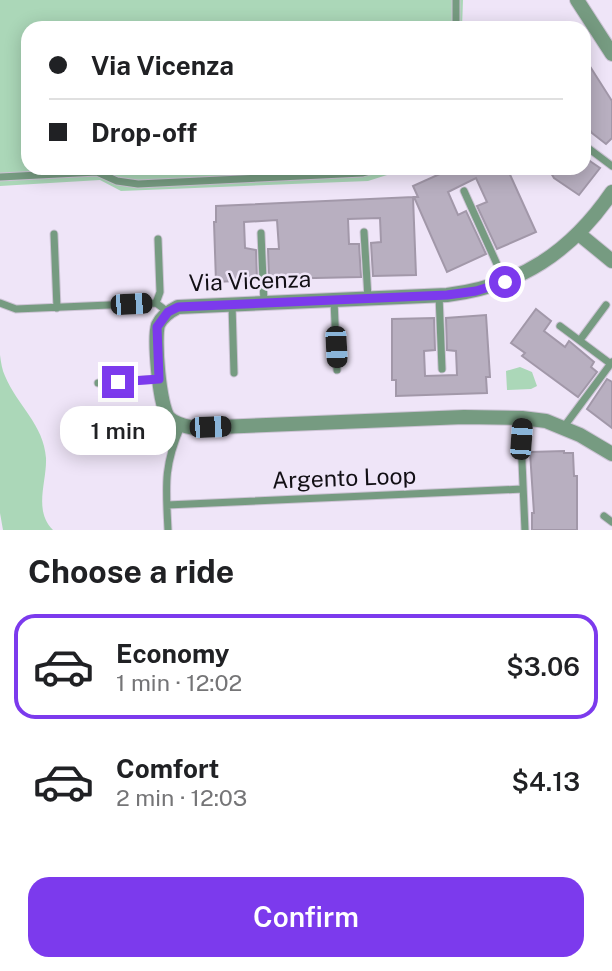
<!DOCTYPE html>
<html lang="en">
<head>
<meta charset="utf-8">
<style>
	body { margin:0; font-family:"Public Sans",sans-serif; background:#f2f2f2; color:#202124; height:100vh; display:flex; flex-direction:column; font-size:26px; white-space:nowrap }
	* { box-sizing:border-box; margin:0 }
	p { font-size:23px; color:#757577 }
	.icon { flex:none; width:38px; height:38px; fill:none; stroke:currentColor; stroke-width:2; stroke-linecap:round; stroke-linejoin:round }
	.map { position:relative; height:530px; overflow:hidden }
	.drawer { display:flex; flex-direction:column; background:#fff; flex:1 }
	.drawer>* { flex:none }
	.top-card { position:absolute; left:21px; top:21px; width:570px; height:154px; border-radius:21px; box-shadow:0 4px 18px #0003; display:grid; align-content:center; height:154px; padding:0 28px; background:#fff }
	.end { position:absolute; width:32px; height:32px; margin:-16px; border:9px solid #7c3aed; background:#fff; box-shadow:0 0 0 4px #fff }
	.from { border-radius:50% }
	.bubble { position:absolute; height:49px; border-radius:21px; background:#fff; box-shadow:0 4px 18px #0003; font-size:23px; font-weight:600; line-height:49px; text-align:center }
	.car { position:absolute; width:21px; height:42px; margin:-21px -10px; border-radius:9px; box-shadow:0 0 5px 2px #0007; background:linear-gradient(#222 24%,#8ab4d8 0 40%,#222 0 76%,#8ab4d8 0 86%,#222 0) }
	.top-card b { display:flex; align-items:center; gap:24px; height:66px; font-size:26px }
	.top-card b+b { border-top:2px solid #e0e0e0 }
	.top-card i { width:18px; height:18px; background:#202124 }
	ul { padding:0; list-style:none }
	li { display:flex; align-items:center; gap:21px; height:105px; margin:0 14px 10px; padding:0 14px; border:4px solid transparent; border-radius:21px }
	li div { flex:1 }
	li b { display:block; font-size:26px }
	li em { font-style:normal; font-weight:600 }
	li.selected { border-color:#7c3aed }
	li>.icon { width:63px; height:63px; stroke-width:1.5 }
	h2 { padding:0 28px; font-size:32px; line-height:84px }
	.button { display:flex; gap:14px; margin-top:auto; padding:14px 28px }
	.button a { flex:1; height:80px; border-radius:21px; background:#7c3aed; color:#fff; font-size:28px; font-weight:600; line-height:80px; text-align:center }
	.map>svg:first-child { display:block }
</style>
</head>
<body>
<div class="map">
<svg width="612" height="530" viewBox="0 0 612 530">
	<rect width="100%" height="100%" fill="#efe5f8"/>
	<path fill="#abd7b8" d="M0 0H463L462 28H28V168H393L387 175 368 181 121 191 100 180 0 186Z
		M0 355C1 362 2 370 5 376 17 405 44 425 46 458 47 482 33 510 53 530H3L0 513Z
		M520 367 532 372 537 386 531 389 507 390 506 371Z"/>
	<path fill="#b8afc0" stroke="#a298a9" stroke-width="2" d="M584 57 612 101V138L606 144 592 133 584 121Z
		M584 157 600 168 579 195 554 178 548 168H584Z
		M453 168H507L536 232 497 249 477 206 487 202 476 178 448 192 458 215 466 211 486 254 447 272 414 197H418L413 186Z
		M413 197 416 275 373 276 371 243 381 242 380 218 348 219 349 244H359L361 277 269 279 268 249H279L277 220 244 222 245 248 256 250 257 280 216 282 214 222H216V206Z
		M536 309 551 321 544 331 565 347 569 341 594 362 591 367 597 372 578 397 522 356 525 353 511 343Z
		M486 315 490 377H486L487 393 396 396V380H392V319L434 318 435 350 424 351 425 376 457 375 456 351 447 350 446 318Z
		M607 379 612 382V428L587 409Z
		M564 451V453H573L574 476H577V530H532V513H534L530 452Z"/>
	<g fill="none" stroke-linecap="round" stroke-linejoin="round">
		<defs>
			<path id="service" d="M456 28V0
				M584 145 612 166
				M0 177 97 172 117 181 138 184 362 173 381 168
				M464 191 505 282
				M364 232 368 298
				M261 233 264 303
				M54 234 57 308
				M439 295 442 369
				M334 300 337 370
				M0 303 16 309 156 303 168 312
				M156 303 160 292 158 239
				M232 304 234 373
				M560 326 611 364
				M580 340 606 305
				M98 383 159 379
				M522 418 521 439 525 530
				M563 428 612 362
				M167 505 523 489
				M604 516 612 522
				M168 530C166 487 163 467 181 426"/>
			<path id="minor" d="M577 0 612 54
				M612 192C571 252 520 286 447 295L178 307C170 311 162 316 158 325 154 338 159 407 169 418 176 425 185 426 194 428L464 417 522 418 546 421 580 435 612 454
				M579 234 612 261"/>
		</defs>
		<use href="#service" stroke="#ccc3d4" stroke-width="9"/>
		<use href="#minor" stroke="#ccc3d4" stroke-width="16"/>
		<use href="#service" stroke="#769b81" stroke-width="7"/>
		<use href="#minor" stroke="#769b81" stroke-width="14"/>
	</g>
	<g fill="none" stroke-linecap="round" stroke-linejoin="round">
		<path stroke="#7c3aed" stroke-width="9" d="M118 382 159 379 157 327 168 312 178 307 447 295 476 291 505 282"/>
	</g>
	<g text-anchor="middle" stroke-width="5" stroke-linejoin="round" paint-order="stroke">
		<g font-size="23" fill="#120f15" stroke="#efe5f8">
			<text transform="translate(250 281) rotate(-2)" y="8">Via Vicenza</text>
			<text transform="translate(344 478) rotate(-2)" y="8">Argento Loop</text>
		</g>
	</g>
</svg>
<i class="end from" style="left:505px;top:282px"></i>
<i class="end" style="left:118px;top:382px"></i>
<div class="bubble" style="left:60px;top:406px;width:116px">1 min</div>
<i class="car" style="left:131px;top:304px;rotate:87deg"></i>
<i class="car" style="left:336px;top:347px;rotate:177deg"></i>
<i class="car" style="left:210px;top:427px;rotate:88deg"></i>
<i class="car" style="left:521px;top:439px;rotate:4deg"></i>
<div class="top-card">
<b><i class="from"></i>Via Vicenza</b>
<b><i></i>Drop-off</b>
</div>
</div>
<section class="drawer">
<h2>Choose a ride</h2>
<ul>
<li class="selected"><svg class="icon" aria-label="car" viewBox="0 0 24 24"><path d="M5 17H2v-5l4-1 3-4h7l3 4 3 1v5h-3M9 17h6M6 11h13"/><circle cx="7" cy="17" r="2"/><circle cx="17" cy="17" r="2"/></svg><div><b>Economy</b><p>1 min · 12:02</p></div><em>$3.06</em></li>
<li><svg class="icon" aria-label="car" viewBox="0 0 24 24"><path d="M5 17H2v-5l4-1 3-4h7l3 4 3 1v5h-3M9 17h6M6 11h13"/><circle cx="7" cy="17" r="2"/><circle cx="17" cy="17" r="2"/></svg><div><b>Comfort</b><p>2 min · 12:03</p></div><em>$4.13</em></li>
</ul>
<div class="button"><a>Confirm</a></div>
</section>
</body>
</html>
